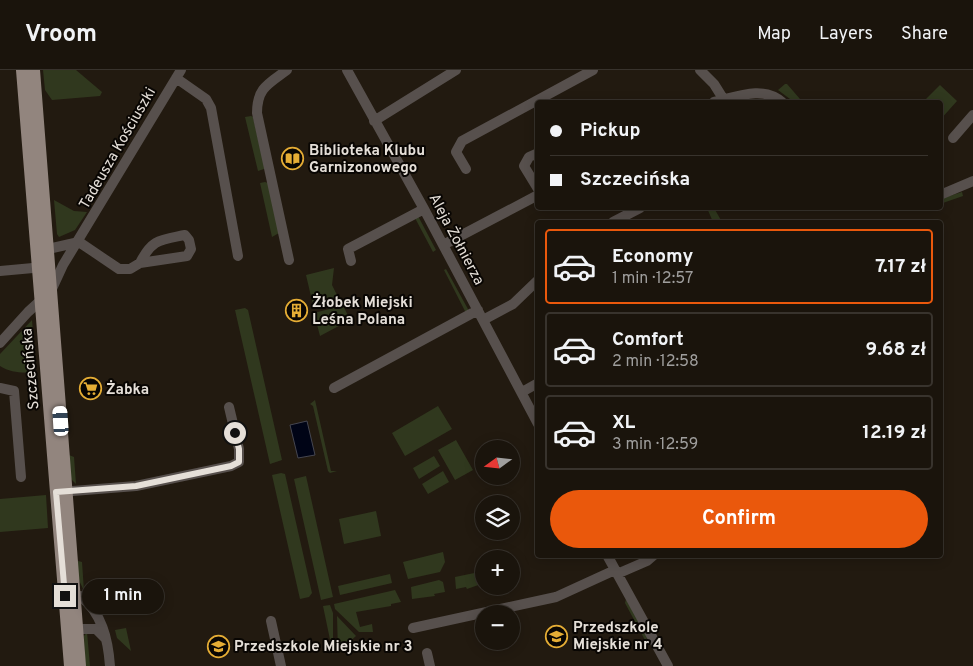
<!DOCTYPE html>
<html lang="en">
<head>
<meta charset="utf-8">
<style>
	body { margin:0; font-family:Overpass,sans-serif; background:#231d15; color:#f1f3f6; height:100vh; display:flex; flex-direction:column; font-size:19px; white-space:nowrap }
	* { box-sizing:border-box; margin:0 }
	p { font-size:16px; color:#9f9e9d }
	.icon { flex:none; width:28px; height:28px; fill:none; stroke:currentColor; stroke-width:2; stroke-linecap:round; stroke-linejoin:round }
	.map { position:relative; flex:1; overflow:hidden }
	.details { position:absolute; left:535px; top:150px; width:408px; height:338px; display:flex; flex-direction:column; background:#1a140c; border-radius:5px; box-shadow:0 2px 12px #0003,0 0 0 1px #38332d }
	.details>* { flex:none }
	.guide { position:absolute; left:535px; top:30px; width:408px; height:110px; border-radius:5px; box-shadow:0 2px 12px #0003,0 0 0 1px #38332d; display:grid; align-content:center; height:110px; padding:0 15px; background:#1a140c }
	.needle { width:32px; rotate:255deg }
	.buttons { position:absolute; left:475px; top:370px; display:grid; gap:10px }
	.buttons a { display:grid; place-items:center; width:45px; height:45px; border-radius:50%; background:#1a140c; box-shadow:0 2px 12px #0003,0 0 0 1px #38332d; font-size:25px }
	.end { position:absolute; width:22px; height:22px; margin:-11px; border:6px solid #e5dfd8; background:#111; box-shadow:0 0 0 2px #111 }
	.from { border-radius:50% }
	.bubble { position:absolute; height:35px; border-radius:18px; background:#1a140c; box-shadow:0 2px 12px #0003,0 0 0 1px #38332d; font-size:16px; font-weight:700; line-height:35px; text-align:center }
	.car { position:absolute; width:15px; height:30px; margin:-15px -8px; border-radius:6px; box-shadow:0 0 4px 1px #0007; background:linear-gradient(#fff 24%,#345 0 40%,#fff 0 76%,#345 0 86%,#fff 0) }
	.guide b { display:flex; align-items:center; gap:18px; height:48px; font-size:19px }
	.guide b+b { border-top:1px solid #38332d }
	.guide i { width:12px; height:12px; background:#f1f3f6 }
	ul { padding:9px 0 0; list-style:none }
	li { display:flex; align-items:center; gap:15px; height:75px; margin:0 10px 8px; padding:0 5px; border:2px solid #38332d; border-radius:5px }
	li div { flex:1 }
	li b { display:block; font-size:19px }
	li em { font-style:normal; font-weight:700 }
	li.selected { border-color:#ea580c }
	li>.icon { width:45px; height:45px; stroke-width:1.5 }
	.action { display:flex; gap:10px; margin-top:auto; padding:10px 15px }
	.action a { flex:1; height:58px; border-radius:30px; background:#ea580c; color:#fff; font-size:20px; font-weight:700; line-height:58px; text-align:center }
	header { display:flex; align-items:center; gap:30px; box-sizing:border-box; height:70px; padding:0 25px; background:#1a140c; border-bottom:1px solid #38332d }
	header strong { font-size:24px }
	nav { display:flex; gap:28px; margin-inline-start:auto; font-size:18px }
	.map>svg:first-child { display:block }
</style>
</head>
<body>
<header>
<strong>Vroom</strong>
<nav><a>Map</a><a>Layers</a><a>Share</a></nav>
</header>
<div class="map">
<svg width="973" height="596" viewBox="0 0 973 596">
	<rect width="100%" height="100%" fill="#221a10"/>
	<path fill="#30381e" d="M43 0H76L102 22 100 26 52 30 45 20Z
		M785 14H787L800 29 794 32 778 20Z
		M940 15 957 31 940 50V32H923Z
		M251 46 253 47 264 95V99L258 101 245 47Z
		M265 112 268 113 279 163 272 167 260 113Z
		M962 122 963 126 940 134V129Z
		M54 130 74 141 87 142 75 160 59 167 57 164Z
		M707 138H714L722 152H713Z
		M418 146 436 180 433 182 415 148Z
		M334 198 332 215 338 227 329 232 313 235 306 205Z
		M446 199 469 241 466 243 444 200Z
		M342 233 350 250 320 266 314 243 337 237Z
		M245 238 248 240 282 390 270 394 235 240Z
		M32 250 36 302C23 303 11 303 0 296V284Z
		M315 330 331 401H337L330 403 328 401 313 336 310 334Z
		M438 336 452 359 405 386 392 363Z
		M456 370 473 400 455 410 438 380Z
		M69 385 74 387 76 414 71 409Z
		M434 386 440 396 419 409 413 398Z
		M443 401 449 412 428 424 422 414Z
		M281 403 285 404 312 523 309 527 300 529 272 405Z
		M306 406 333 527 321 530 294 409Z
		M46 425 48 458 0 462V429Z
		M376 441 381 466 344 474 339 449Z
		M443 482 445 492 440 502 408 509 403 492Z
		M78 491 82 492 84 521 78 508Z
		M484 501V513L467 519 466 517 456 519 455 507Z
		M390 504 392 513 340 525 338 516Z
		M439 510 443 512 445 522 434 524 435 526 412 529 411 517Z
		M395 520 401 532 391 534V536L356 542 360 557 372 554 373 562H359L335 539 334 534Z
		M626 529 647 567 646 572 625 533Z
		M330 535 333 543V584L323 536Z
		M337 546 356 566 338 582Z
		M126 558 131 581 117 568 115 560Z
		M87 562 90 596H85L84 566Z"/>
	<path fill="#000416" stroke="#454650" d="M307 351 315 385 298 388 290 355Z"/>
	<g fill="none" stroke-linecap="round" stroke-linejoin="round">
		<path stroke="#57504d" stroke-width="10" d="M287 0C268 14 257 18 257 43L289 190
			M347 0 424 139 538 354
			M700 0 714 14 724 30
			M176 8 206 29 211 38 238 186
			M714 32C736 27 763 15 782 32
			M374 51 456 0
			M953 68 973 45
			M538 83 529 87 524 96 538 119
			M466 99 456 82 462 71 593 0
			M940 125 973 111
			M613 152 640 138
			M79 172 119 199H130L140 193 187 186 191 179 189 170 185 165C160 170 152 169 140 193
			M443 175 538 125
			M43 183 48 179 79 172
			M351 191 348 179 424 139
			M0 201 44 197
			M483 250 513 234 538 210
			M0 273 28 242 51 221 63 195 181 0
			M0 318 14 321 21 407
			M334 318 478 240
			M522 322 538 313
			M60 422 136 416 231 396 239 392V379L229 337
			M607 485 668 596
			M617 504 647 491 654 485
			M68 526H80C102 543 108 569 110 596
			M271 551 281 596
			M413 558 556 527 615 500
			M70 559H96L105 568
			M427 583 430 596"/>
		<path stroke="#92857e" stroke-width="12" d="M22 0 70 596
			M34 0 80 596"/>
	</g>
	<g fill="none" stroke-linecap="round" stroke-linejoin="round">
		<path stroke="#e5dfd8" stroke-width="6" d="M65 526 56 422 136 416 231 396 239 392V379L235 363"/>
	</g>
	<defs>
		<symbol id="library-ring" viewBox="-11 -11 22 22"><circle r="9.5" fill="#090603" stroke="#e5ad35" stroke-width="1.5"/><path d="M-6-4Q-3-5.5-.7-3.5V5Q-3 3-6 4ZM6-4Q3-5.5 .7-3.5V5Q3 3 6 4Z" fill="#e5ad35"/></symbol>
		<symbol id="building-ring" viewBox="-11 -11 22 22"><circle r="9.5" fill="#090603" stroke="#e5ad35" stroke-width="1.5"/><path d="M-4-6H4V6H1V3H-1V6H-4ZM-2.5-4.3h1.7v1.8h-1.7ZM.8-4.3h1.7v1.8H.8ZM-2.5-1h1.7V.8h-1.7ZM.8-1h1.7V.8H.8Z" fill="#e5ad35"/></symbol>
		<symbol id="supermarket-ring" viewBox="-11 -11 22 22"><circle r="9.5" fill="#090603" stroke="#e5ad35" stroke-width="1.5"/><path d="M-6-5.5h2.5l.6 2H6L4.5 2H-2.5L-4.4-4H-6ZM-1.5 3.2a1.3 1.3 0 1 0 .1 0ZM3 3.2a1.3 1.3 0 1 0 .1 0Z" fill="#e5ad35"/></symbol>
		<symbol id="school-ring" viewBox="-11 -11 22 22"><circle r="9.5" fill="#090603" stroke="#e5ad35" stroke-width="1.5"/><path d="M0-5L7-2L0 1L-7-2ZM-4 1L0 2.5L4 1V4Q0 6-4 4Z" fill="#e5ad35"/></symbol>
	</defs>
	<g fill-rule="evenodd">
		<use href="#library-ring" x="280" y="76" width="25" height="25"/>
		<use href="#building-ring" x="284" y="228" width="25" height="25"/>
		<use href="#supermarket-ring" x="78" y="306" width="25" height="25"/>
		<use href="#school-ring" x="544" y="554" width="25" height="25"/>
		<use href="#school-ring" x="206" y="564" width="25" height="25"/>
	</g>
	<g text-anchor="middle" stroke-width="4" stroke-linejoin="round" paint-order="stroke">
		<g font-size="15" fill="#e5dfd8" stroke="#090603">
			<text transform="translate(117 78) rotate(-60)" y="5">Tadeusza Kościuszki</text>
			<text transform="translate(457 169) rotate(62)" y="5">Aleja Żołnierza</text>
			<text transform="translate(30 299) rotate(-95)" y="5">Szczecińska</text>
		</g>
		<g font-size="15" font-weight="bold" fill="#e5dfd8" stroke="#090603" text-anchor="start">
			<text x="309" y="85">Biblioteka Klubu<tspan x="309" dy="17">Garnizonowego</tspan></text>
			<text x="312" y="237">Żłobek Miejski<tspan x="312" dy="17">Leśna Polana</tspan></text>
			<text x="106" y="324">Żabka</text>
			<text x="573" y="562">Przedszkole<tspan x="573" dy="17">Miejskie nr 4</tspan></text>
			<text x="234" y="581">Przedszkole Miejskie nr 3</text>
		</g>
	</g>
</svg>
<div class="buttons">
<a><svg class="needle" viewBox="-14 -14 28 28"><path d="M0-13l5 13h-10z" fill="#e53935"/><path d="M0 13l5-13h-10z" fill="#9f9e9d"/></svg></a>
<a><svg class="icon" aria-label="layers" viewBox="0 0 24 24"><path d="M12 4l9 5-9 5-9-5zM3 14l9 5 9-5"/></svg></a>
<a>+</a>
<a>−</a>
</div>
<i class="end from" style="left:235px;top:363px"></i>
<i class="end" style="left:65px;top:526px"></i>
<div class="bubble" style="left:82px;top:509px;width:82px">1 min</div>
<i class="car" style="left:61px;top:351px;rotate:356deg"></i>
<div class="guide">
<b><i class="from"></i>Pickup</b>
<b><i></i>Szczecińska</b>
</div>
<section class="details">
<ul>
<li class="selected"><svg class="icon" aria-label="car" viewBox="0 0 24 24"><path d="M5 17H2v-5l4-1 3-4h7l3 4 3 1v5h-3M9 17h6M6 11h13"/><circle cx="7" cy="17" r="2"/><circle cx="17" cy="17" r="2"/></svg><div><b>Economy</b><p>1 min · 12:57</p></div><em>7.17 zł</em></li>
<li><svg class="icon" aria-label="car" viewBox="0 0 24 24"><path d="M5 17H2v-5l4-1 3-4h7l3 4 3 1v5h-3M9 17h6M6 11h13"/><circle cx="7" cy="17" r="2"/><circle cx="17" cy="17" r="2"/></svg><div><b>Comfort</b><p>2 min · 12:58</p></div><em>9.68 zł</em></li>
<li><svg class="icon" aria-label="car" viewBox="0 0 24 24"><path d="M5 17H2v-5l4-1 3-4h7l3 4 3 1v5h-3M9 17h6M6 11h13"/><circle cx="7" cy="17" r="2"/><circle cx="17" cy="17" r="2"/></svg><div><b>XL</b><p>3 min · 12:59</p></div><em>12.19 zł</em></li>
</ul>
<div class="action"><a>Confirm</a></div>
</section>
</div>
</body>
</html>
